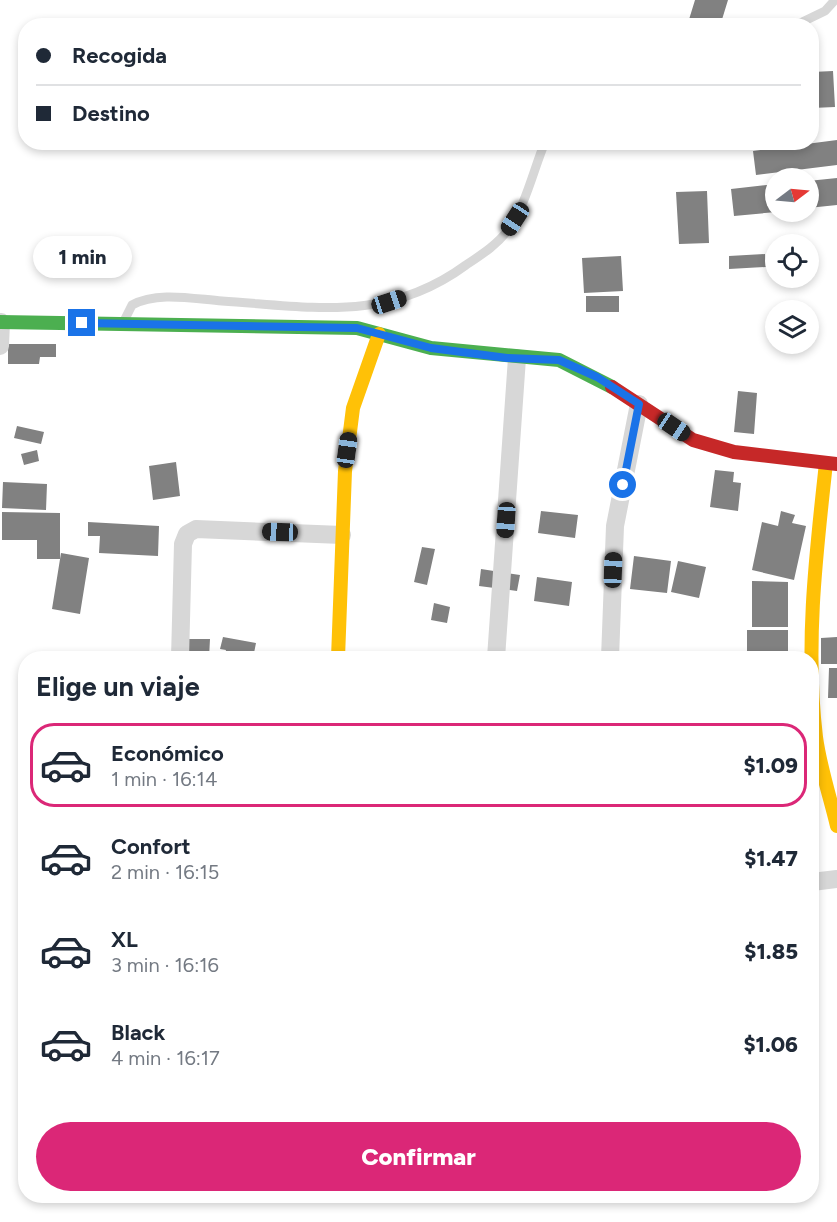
<!DOCTYPE html>
<html lang="es">
<head>
<meta charset="utf-8">
<style>
	body { margin:0; font-family:Figtree,sans-serif; background:#f2f2f3; color:#1f2937; height:100vh; display:flex; flex-direction:column; font-size:22px; white-space:nowrap }
	* { box-sizing:border-box; margin:0 }
	p { font-size:20px; color:#747a83 }
	.icon { flex:none; width:33px; height:33px; fill:none; stroke:currentColor; stroke-width:2; stroke-linecap:round; stroke-linejoin:round }
	.map { position:relative; flex:1; overflow:hidden }
	.sheet { position:absolute; left:18px; top:651px; width:801px; height:552px; display:flex; flex-direction:column; background:#fff; border-radius:24px; box-shadow:0 3px 9px #0003 }
	.sheet>* { flex:none }
	.banner { position:absolute; left:18px; top:18px; width:801px; height:132px; border-radius:24px; box-shadow:0 3px 9px #0003; display:grid; align-content:center; height:132px; padding:0 18px; background:#fff }
	.needle { width:39px; rotate:74deg }
	.controls { position:absolute; left:765px; top:168px; display:grid; gap:12px }
	.controls a { display:grid; place-items:center; width:54px; height:54px; border-radius:50%; background:#fff; box-shadow:0 3px 9px #0003; font-size:30px }
	.end { position:absolute; width:27px; height:27px; margin:-14px; border:8px solid #1a73e8; background:#fff; box-shadow:0 0 0 3px #fff }
	.from { border-radius:50% }
	.bubble { position:absolute; height:42px; border-radius:21px; background:#fff; box-shadow:0 3px 9px #0003; font-size:20px; font-weight:800; line-height:42px; text-align:center }
	.car { position:absolute; width:18px; height:36px; margin:-18px -9px; border-radius:8px; box-shadow:0 0 4px 2px #0007; background:linear-gradient(#222 24%,#8ab4d8 0 40%,#222 0 76%,#8ab4d8 0 86%,#222 0) }
	.banner b { display:flex; align-items:center; gap:21px; height:57px; font-size:22px }
	.banner b+b { border-top:2px solid #e0e1e3 }
	.banner i { width:15px; height:15px; background:#1f2937 }
	ul { padding:0; list-style:none }
	li { display:flex; align-items:center; gap:18px; height:84px; margin:0 12px 9px; padding:0 6px; border:3px solid transparent; border-radius:24px }
	li div { flex:1 }
	li b { display:block; font-size:22px }
	li em { font-style:normal; font-weight:800 }
	li.on { border-color:#db2777 }
	li>.icon { width:54px; height:54px; stroke-width:1.5 }
	h2 { padding:0 18px; font-size:27px; line-height:72px }
	.button { display:flex; gap:12px; margin-top:auto; padding:12px 18px }
	.button a { flex:1; height:69px; border-radius:36px; background:#db2777; color:#fff; font-size:24px; font-weight:800; line-height:69px; text-align:center }
	.map>svg:first-child { display:block }
</style>
</head>
<body>
<div class="map">
<svg width="837" height="1222" viewBox="0 0 837 1222">
	<rect width="100%" height="100%" fill="#fff"/>
	<path fill="#818181" d="M695 0H728L720 26H687Z
		M833 71 835 107 812 108V72Z
		M837 140V165L756 175 753 151Z
		M837 178V205L808 208V181Z
		M776 184V212L734 216 731 189Z
		M707 191 709 243 679 244 676 192Z
		M765 254 766 267 729 269V256Z
		M621 256 623 291 584 293 582 258Z
		M586 296H619V312H586Z
		M8 344H56V357H40L39 364H8Z
		M738 391 757 393 754 434 734 432Z
		M17 426 44 432 41 444 14 438Z
		M37 450 39 461 24 465 21 454Z
		M176 462 180 496 153 500 149 466Z
		M715 470 734 472 733 482 741 483 738 511 710 507Z
		M3 482 47 484 46 510 2 508Z
		M541 511 578 515 575 538 538 533Z
		M781 511 795 515 792 523 806 526 794 580 752 570 762 522 778 526Z
		M2 512 60 513V559H37V540H2Z
		M88 522 159 526 158 556 99 553 100 536H88Z
		M422 547 435 549 427 585 414 582Z
		M61 553 89 558 80 614 52 609Z
		M634 556 671 561 667 593 630 589Z
		M678 561 706 567 699 598 671 592Z
		M481 569 520 575 517 591 479 586Z
		M537 577 572 582 569 606 534 601Z
		M752 581 788 582V627H752Z
		M434 603 450 607 447 623 431 620Z
		M747 630H788V658H747Z
		M223 637 256 643 253 658H224L226 650 220 649Z
		M837 637V664H821V638Z
		M189 639H210L209 658H189Z
		M536 651 559 656 558 658H534Z
		M471 653 497 657V658H470Z
		M829 668H837V698H828Z"/>
	<g fill="none" stroke-linecap="round" stroke-linejoin="round">
		<path stroke="#d7d7d7" stroke-width="9" d="M794 26 825 11 835 0
			M124 321 132 305C157 291 194 299 222 301 313 307 387 323 466 265 481 255 497 245 508 230 526 205 533 171 545 142"/>
		<path stroke="#d7d7d7" stroke-width="18" d="M0 346 1 322
			M180 658 183 544 187 534 196 529 342 535
			M496 658 517 358
			M610 658 615 526 639 404
			M812 882 837 879"/>
		<path stroke="#4caf50" stroke-width="14" d="M0 322 357 328 431 348 559 360 612 387"/>
		<path stroke="#ffc107" stroke-width="14" d="M826 463C816 554 805 646 816 737 820 767 830 797 837 826
			M338 658 345 471 353 408 379 334"/>
		<path stroke="#c62828" stroke-width="14" d="M612 387 693 440 734 452 837 464"/>
	</g>
	<g fill="none" stroke-linecap="round" stroke-linejoin="round">
		<path stroke="#1a73e8" stroke-width="8" d="M82 323 357 328 431 348 507 358 559 360 597 377 639 404 623 485"/>
	</g>
</svg>
<div class="controls">
<a><svg class="needle" viewBox="-14 -14 28 28"><path d="M0-13l5 13h-10z" fill="#e53935"/><path d="M0 13l5-13h-10z" fill="#747a83"/></svg></a>
<a><svg class="icon" aria-label="locate" viewBox="0 0 24 24"><circle cx="12" cy="12" r="6"/><path d="M12 2v4M12 18v4M2 12h4M18 12h4"/></svg></a>
<a><svg class="icon" aria-label="layers" viewBox="0 0 24 24"><path d="M12 4l9 5-9 5-9-5zM3 14l9 5 9-5"/></svg></a>
</div>
<i class="end from" style="left:623px;top:485px"></i>
<i class="end" style="left:82px;top:323px"></i>
<div class="bubble" style="left:33px;top:236px;width:99px">1 min</div>
<i class="car" style="left:515px;top:219px;rotate:213deg"></i>
<i class="car" style="left:389px;top:302px;rotate:72deg"></i>
<i class="car" style="left:674px;top:427px;rotate:124deg"></i>
<i class="car" style="left:347px;top:450px;rotate:8deg"></i>
<i class="car" style="left:506px;top:520px;rotate:184deg"></i>
<i class="car" style="left:280px;top:532px;rotate:272deg"></i>
<i class="car" style="left:613px;top:570px;rotate:2deg"></i>
<div class="banner">
<b><i class="from"></i>Recogida</b>
<b><i></i>Destino</b>
</div>
<section class="sheet">
<h2>Elige un viaje</h2>
<ul>
<li class="on"><svg class="icon" aria-label="car" viewBox="0 0 24 24"><path d="M5 17H2v-5l4-1 3-4h7l3 4 3 1v5h-3M9 17h6M6 11h13"/><circle cx="7" cy="17" r="2"/><circle cx="17" cy="17" r="2"/></svg><div><b>Económico</b><p>1 min · 16:14</p></div><em>$1.09</em></li>
<li><svg class="icon" aria-label="car" viewBox="0 0 24 24"><path d="M5 17H2v-5l4-1 3-4h7l3 4 3 1v5h-3M9 17h6M6 11h13"/><circle cx="7" cy="17" r="2"/><circle cx="17" cy="17" r="2"/></svg><div><b>Confort</b><p>2 min · 16:15</p></div><em>$1.47</em></li>
<li><svg class="icon" aria-label="car" viewBox="0 0 24 24"><path d="M5 17H2v-5l4-1 3-4h7l3 4 3 1v5h-3M9 17h6M6 11h13"/><circle cx="7" cy="17" r="2"/><circle cx="17" cy="17" r="2"/></svg><div><b>XL</b><p>3 min · 16:16</p></div><em>$1.85</em></li>
<li><svg class="icon" aria-label="car" viewBox="0 0 24 24"><path d="M5 17H2v-5l4-1 3-4h7l3 4 3 1v5h-3M9 17h6M6 11h13"/><circle cx="7" cy="17" r="2"/><circle cx="17" cy="17" r="2"/></svg><div><b>Black</b><p>4 min · 16:17</p></div><em>$1.06</em></li>
</ul>
<div class="button"><a>Confirmar</a></div>
</section>
</div>
</body>
</html>
